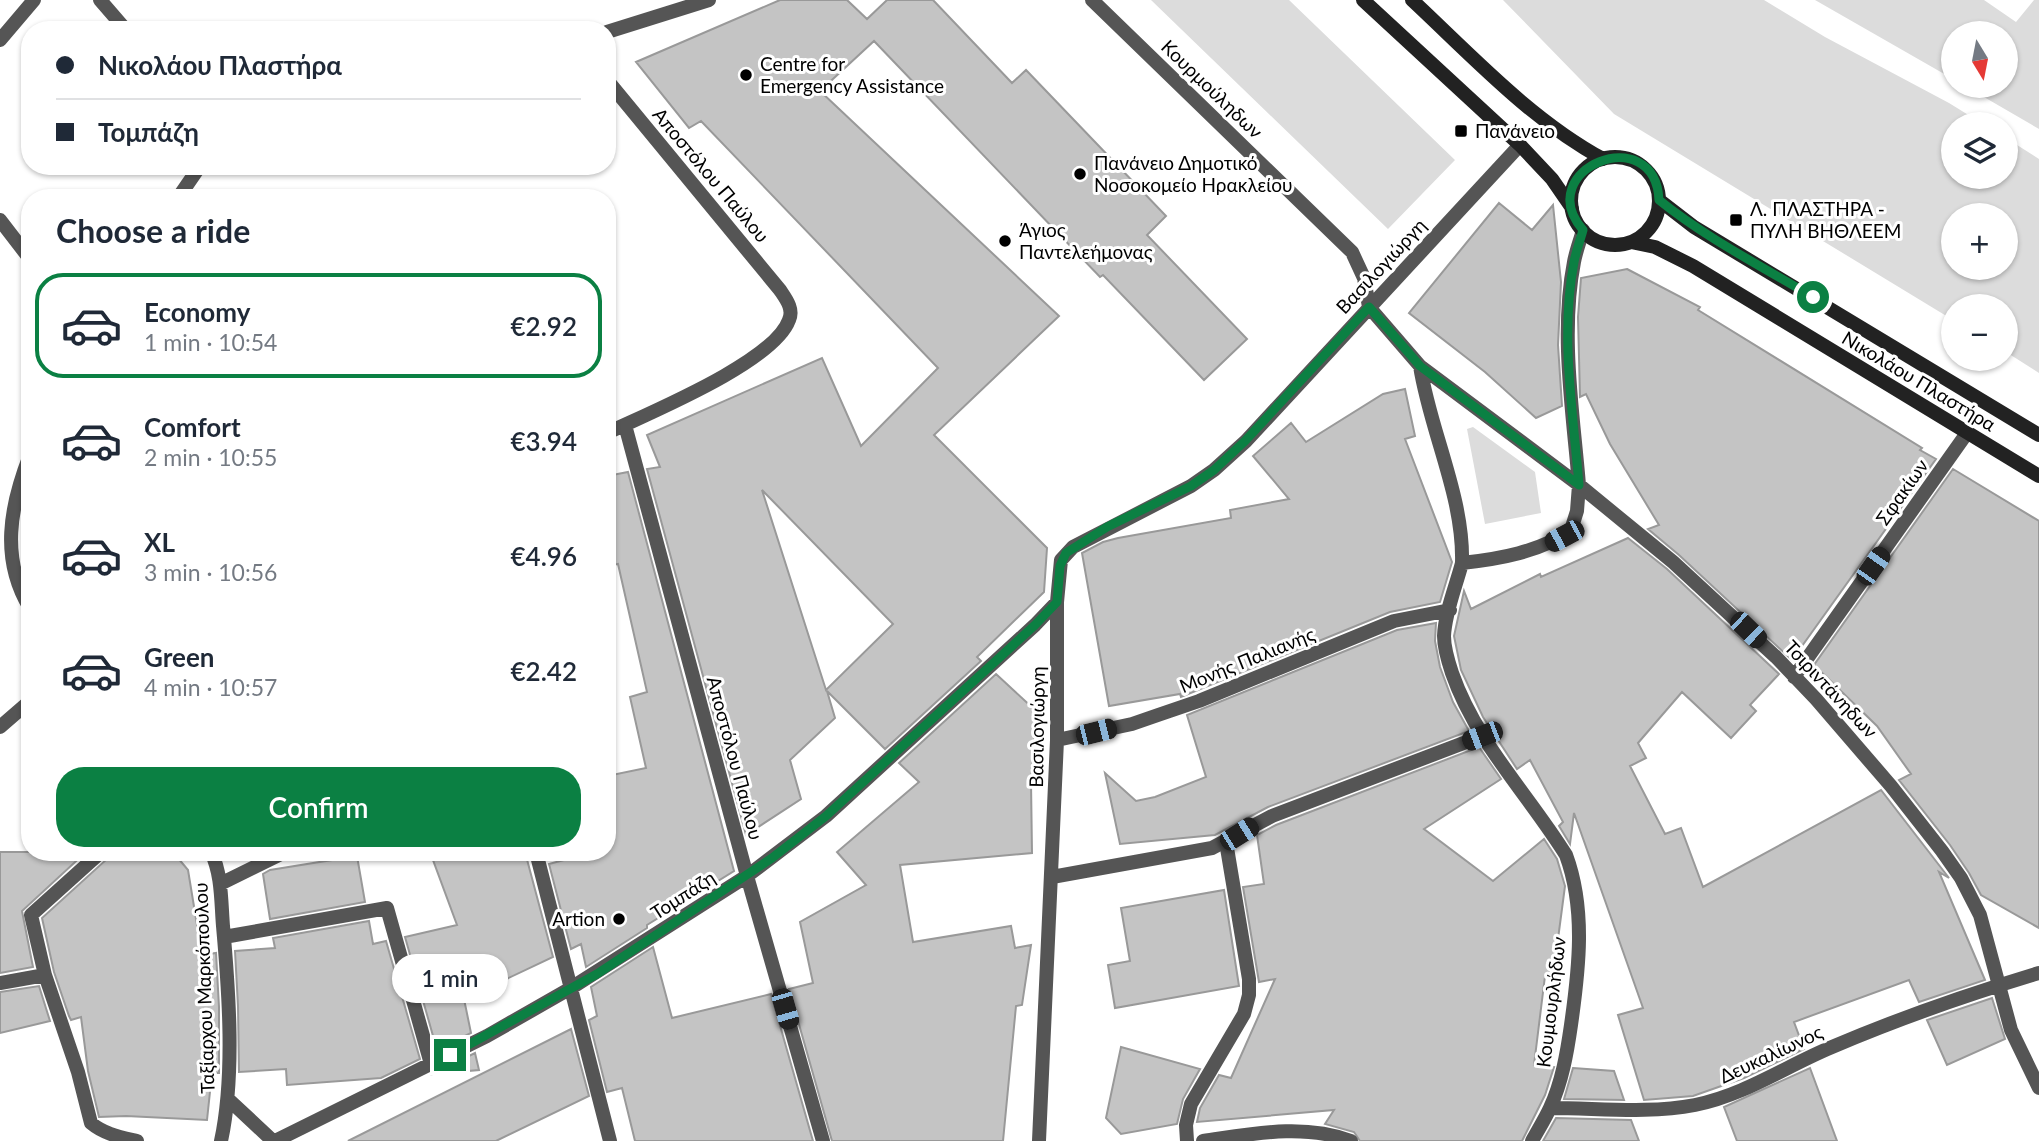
<!DOCTYPE html>
<html lang="en">
<head>
<meta charset="utf-8">
<style>
	body { margin:0; font-family:Lato,sans-serif; background:#f6f6f7; color:#1f2937; height:100vh; display:flex; flex-direction:column; font-size:26px; white-space:nowrap }
	* { box-sizing:border-box; margin:0 }
	p { font-size:23px; color:#747a83 }
	.icon { flex:none; width:38px; height:38px; fill:none; stroke:currentColor; stroke-width:2; stroke-linecap:round; stroke-linejoin:round }
	.map { position:relative; flex:1; overflow:hidden }
	.side { position:absolute; left:21px; top:189px; width:595px; height:672px; display:flex; flex-direction:column; background:#fff; border-radius:28px; box-shadow:0 2px 5px #0004 }
	.side>* { flex:none }
	.hud { position:absolute; left:21px; top:21px; width:595px; height:154px; border-radius:28px; box-shadow:0 2px 5px #0004; display:grid; align-content:center; height:154px; padding:0 35px; background:#fff }
	.needle { width:46px; rotate:170deg }
	.tools { position:absolute; left:1941px; top:21px; display:grid; gap:14px }
	.tools a { display:grid; place-items:center; width:77px; height:77px; border-radius:50%; background:#fff; box-shadow:0 2px 5px #0004; font-size:35px }
	.end { position:absolute; width:32px; height:32px; margin:-16px; border:9px solid #0b8043; background:#fff; box-shadow:0 0 0 4px #fff }
	.from { border-radius:50% }
	.bubble { position:absolute; height:49px; border-radius:24px; background:#fff; box-shadow:0 2px 5px #0004; font-size:23px; font-weight:600; line-height:49px; text-align:center }
	.car { position:absolute; width:21px; height:42px; margin:-21px -10px; border-radius:9px; box-shadow:0 0 5px 2px #0007; background:linear-gradient(#222 24%,#8ab4d8 0 40%,#222 0 76%,#8ab4d8 0 86%,#222 0) }
	.hud b { display:flex; align-items:center; gap:24px; height:66px; font-size:26px }
	.hud b+b { border-top:2px solid #e0e1e3 }
	.hud i { width:18px; height:18px; background:#1f2937 }
	ul { padding:0; list-style:none }
	li { display:flex; align-items:center; gap:21px; height:105px; margin:0 14px 10px; padding:0 21px; border:4px solid transparent; border-radius:28px }
	li div { flex:1 }
	li b { display:block; font-size:26px }
	li em { font-style:normal; font-weight:600 }
	li.current { border-color:#0b8043 }
	li>.icon { width:63px; height:63px; stroke-width:1.5 }
	h2 { padding:0 35px; font-size:32px; line-height:84px }
	.primary-button { display:flex; gap:14px; margin-top:auto; padding:14px 35px }
	.primary-button a { flex:1; height:80px; border-radius:28px; background:#0b8043; color:#fff; font-size:28px; font-weight:600; line-height:80px; text-align:center }
	.map>svg:first-child { display:block }
</style>
</head>
<body>
<div class="map">
<svg width="2039" height="1141" viewBox="0 0 2039 1141">
	<rect width="100%" height="100%" fill="#fff"/>
	<path fill="#dcdcdc" fill-rule="evenodd" d="M1151 0H1289L1455 160 1388 229Z
		M1503 0H1764L1825 37 1949 103 1983 124H1953V177H2006V138L2039 159V373L2006 352V306H1953V320L1614 114ZM2006 215V268H1953V215Z
		M1815 0H1984L2016 22 2034 0H2039V129L1965 86H2006V33H1953V79Z
		M1473 427 1535 472 1541 513 1485 524 1467 429Z"/>
	<path fill="#c4c4c4" stroke="#999" stroke-width="2" fill-rule="evenodd" d="M780 0H847L867 19 887 0H933L1012 83 1026 70 1166 216 1147 235 1247 339 1204 380 1103 275 1100 277 874 41 820 91 1059 316 934 435 1047 548 1044 592 977 657 981 661 885 749 827 691 835 718 790 760 801 799 746 835 647 469 660 467 647 435 822 358 861 446 938 368 701 121 689 128 636 62ZM762 490 893 624 826 690Z
		M1499 203 1532 230 1553 205 1561 282 1558 345 1562 406 1536 418 1485 372 1409 313Z
		M1627 269 1700 307 1698 310 1922 448 1920 450 1936 459 1792 660 1679 555 1648 529 1659 525 1610 444 1586 394 1580 397 1578 317 1581 278Z
		M1405 389 1415 436 1405 439 1452 562 1440 602 1390 612 1181 697 1180 694 1109 706 1082 553 1103 542 1118 538 1231 518 1230 510 1289 499 1253 456 1291 423 1306 442 1383 394Z
		M1953 469 2039 521V928L1981 895 1969 873 1950 845 1899 780 1911 774 1877 726 1814 665Z
		M628 472 734 871 647 925V928L586 967 581 944 571 949 549 864 594 852H607V776L646 768 630 697 647 692 618 564 607 566V476Z
		M1628 538 1667 569 1779 674 1750 705 1756 711 1731 738 1682 692 1638 743 1646 758 1630 766 1665 834 1681 828 1703 887 1881 790 1949 878 1939 872 1985 980 1919 1002 1909 980 1794 1022 1804 1049 1744 1078 1693 1096 1644 1100 1618 1015 1643 1008 1574 813 1570 844 1559 826 1563 822 1530 760 1517 769 1483 717 1461 670 1454 636 1464 591 1471 609 1540 574 1541 577Z
		M1436 623 1435 641 1440 667 1453 702 1469 731 1268 807 1215 835 1120 844 1105 773 1136 801 1155 797 1206 777 1187 715 1397 630Z
		M996 674 1036 711 1031 782 1032 853 900 865 913 942 1011 926 1015 948 1031 945 1022 1005 1016 1006 1003 1141H832L789 989 813 983 800 922 866 885 837 852 919 782 899 763Z
		M1479 747 1501 779 1424 829 1493 881 1544 839 1557 859 1565 886 1553 977 1545 976 1534 1065 1554 1067 1545 1095 1522 1141H1360L1354 1132 1325 1124 1334 1110 1197 1122 1200 1108 1219 1075 1231 1078 1275 979 1259 982 1243 887 1264 884 1257 835 1276 825Z
		M0 852H86L22 911 33 967 0 973Z
		M110 852H173L188 870 202 955 216 953 219 1007V1073H212L207 1120 126 1116 99 1117 88 1071 81 1017 71 1020 69 1016 54 972 42 918 107 859Z
		M456 852H525L553 957 464 999 471 1033 437 1050 405 937 457 925 433 860Z
		M357 856 365 902 270 919 263 874 270 870Z
		M1224 890 1239 986 1115 1008 1108 965 1130 961 1121 908Z
		M369 921 373 944 386 941 420 1059 381 1078 287 1085 286 1069 239 1072 238 1006 235 951 275 948 273 938Z
		M653 947 672 1018 771 994 813 1141H635L622 1088 607 1092 589 1020 597 1016 591 987Z
		M39 986 50 1021 0 1033V992Z
		M1992 998 2005 1039 1947 1065 1927 1020Z
		M571 1029 589 1096 496 1141H348Z
		M1121 1047 1200 1069 1183 1099 1177 1124 1121 1134 1106 1118Z
		M475 1053 479 1070 433 1074 434 1073Z
		M1573 1068 1614 1071 1624 1100 1564 1099Z
		M1810 1068 1837 1141H1737L1724 1107Z
		M1556 1118 1631 1120 1639 1141H1543Z"/>
	<g fill="none" stroke-linecap="round" stroke-linejoin="round">
		<path stroke="#555" stroke-width="14" d="M1187 1141 1186 1125 1191 1104 1244 1014 1249 995V979L1226 842"/>
		<path stroke="#555" stroke-width="14" d="M100 0 126 30
			M1092 0 1352 252 1364 278 1369 307 1420 366 1579 485 1577 511 1571 530C1540 552 1499 559 1462 563 1464 497 1430 431 1420 366
			M607 32 709 0
			M0 40 34 0
			M607 80 780 290C786 299 794 309 789 320 774 362 649 413 607 433
			M178 198 200 166
			M0 220 30 259
			M1583 230C1580 241 1576 251 1574 262 1560 334 1573 412 1579 485L1673 562 1776 657 1816 699 1891 786 1942 851 1961 878 1980 915 2011 1030 2039 1088
			M625 425 747 876 823 1141
			M30 455C10 506 0 559 30 608
			M1462 563C1456 586 1445 612 1444 636 1444 648 1448 661 1452 673 1476 742 1528 794 1566 855 1586 909 1579 969 1571 1025 1567 1053 1562 1082 1550 1108 1545 1119 1538 1130 1532 1141
			M1794 677 1967 433
			M0 727 30 701
			M1057 740 1132 724 1158 715 1199 701 1394 621 1450 610
			M101 852 31 915 45 975 78 1072 91 1123C104 1134 120 1137 137 1141
			M211 852C222 874 221 902 223 926 229 993 235 1076 221 1141
			M536 852 610 1141
			M1052 877 1212 848 1272 816 1482 736
			M220 884 285 852
			M224 937 387 908 431 1064
			M0 983 45 975
			M228 1099 273 1141
			M1551 1108C1598 1108 1649 1114 1695 1105 1745 1095 1786 1066 1832 1047 1900 1018 1969 994 2039 973
			M275 1141 487 1036 571 988 747 876 826 816 1035 625 1057 602
			M1039 1141 1057 740V602L1061 560 1073 547 1191 486 1214 470 1246 441 1520 145
			M1203 1141C1252 1134 1303 1123 1351 1141"/>
		<path stroke="#222" stroke-width="14" d="M1363 0 1520 145 1552 179 1572 208
			M1412 0C1472 56 1531 120 1603 159
			M1571 201a44 44 0 1 1 88 0a44 44 0 1 1-88 0Z
			M1659 200 1694 227 2039 435
			M1631 242 1655 247 1693 266 2039 476"/>
	</g>
	<g fill="none" stroke-linecap="round" stroke-linejoin="round">
		<path stroke="#0b8043" stroke-width="9" d="M450 1055 597 974 772 858 826 816 1035 625 1057 602 1060 566 1066 553 1107 527 1191 486 1214 470 1245 441 1369 307 1420 366 1579 485C1573 412 1560 334 1574 262 1576 251 1580 241 1583 230 1530 169 1655 119 1659 200 1706 238 1761 266 1813 297"/>
	</g>
	<g fill="#000" stroke="#fff" stroke-width="2.5">
		<circle cx="746" cy="75" r="7"/>
		<rect x="1454" y="124" width="14" height="14" rx="3.5"/>
		<circle cx="1080" cy="174" r="7"/>
		<rect x="1729" y="213" width="14" height="14" rx="3.5"/>
		<circle cx="1005" cy="241" r="7"/>
		<circle cx="619" cy="919" r="7"/>
	</g>
	<g text-anchor="middle" stroke-width="6" stroke-linejoin="round" paint-order="stroke">
		<g font-size="19" fill="#000" stroke="#fff" text-anchor="start">
			<text x="760" y="71">Centre for<tspan x="760" dy="22">Emergency Assistance</tspan></text>
			<text x="1475" y="138">Πανάνειο</text>
			<text x="1094" y="170">Πανάνειο Δημοτικό<tspan x="1094" dy="22">Νοσοκομείο Ηρακλείου</tspan></text>
			<text x="1750" y="216">Λ. ΠΛΑΣΤΗΡΑ -<tspan x="1750" dy="22">ΠΥΛΗ ΒΗΘΛΕΕΜ</tspan></text>
			<text x="1019" y="237">Άγιος<tspan x="1019" dy="22">Παντελεήμονας</tspan></text>
			<text x="605" y="926" text-anchor="end">Artion</text>
		</g>
		<g font-size="19" fill="#000" stroke="#fff">
			<text transform="translate(1212 89) rotate(44)" y="7">Κουρμούληδων</text>
			<text transform="translate(711 175) rotate(50)" y="7">Αποστόλου Παύλου</text>
			<text transform="translate(1381 266) rotate(-47)" y="7">Βασιλογιώργη</text>
			<text transform="translate(1919 381) rotate(31)" y="7">Νικολάου Πλαστήρα</text>
			<text transform="translate(1902 492) rotate(-55)" y="7">Σφακίων</text>
			<text transform="translate(1247 660) rotate(-22)" y="7">Μονής Παλιανής</text>
			<text transform="translate(1831 689) rotate(47)" y="7">Τσιριντάνηδων</text>
			<text transform="translate(1037 727) rotate(-89)" y="7">Βασιλογιώργη</text>
			<text transform="translate(735 758) rotate(75)" y="7">Αποστόλου Παύλου</text>
			<text transform="translate(683 895) rotate(-33)" y="7">Τομπάζη</text>
			<text transform="translate(204 988) rotate(-92)" y="7">Ταξίαρχου Μαρκόπουλου</text>
			<text transform="translate(1551 1002) rotate(-83)" y="7">Κουμουρλήδων</text>
			<text transform="translate(1771 1054) rotate(-25)" y="7">Δευκαλίωνος</text>
		</g>
	</g>
</svg>
<div class="tools">
<a><svg class="needle" viewBox="-14 -14 28 28"><path d="M0-13l5 13h-10z" fill="#e53935"/><path d="M0 13l5-13h-10z" fill="#747a83"/></svg></a>
<a><svg class="icon" aria-label="layers" viewBox="0 0 24 24"><path d="M12 4l9 5-9 5-9-5zM3 14l9 5 9-5"/></svg></a>
<a>+</a>
<a>−</a>
</div>
<i class="end from" style="left:1813px;top:297px"></i>
<i class="end" style="left:450px;top:1055px"></i>
<div class="bubble" style="left:392px;top:954px;width:116px">1 min</div>
<i class="car" style="left:1564px;top:536px;rotate:242deg"></i>
<i class="car" style="left:1873px;top:566px;rotate:35deg"></i>
<i class="car" style="left:1748px;top:630px;rotate:134deg"></i>
<i class="car" style="left:1096px;top:732px;rotate:76deg"></i>
<i class="car" style="left:1482px;top:736px;rotate:249deg"></i>
<i class="car" style="left:1239px;top:834px;rotate:58deg"></i>
<i class="car" style="left:785px;top:1009px;rotate:164deg"></i>
<div class="hud">
<b><i class="from"></i>Νικολάου Πλαστήρα</b>
<b><i></i>Τομπάζη</b>
</div>
<section class="side">
<h2>Choose a ride</h2>
<ul>
<li class="current"><svg class="icon" aria-label="car" viewBox="0 0 24 24"><path d="M5 17H2v-5l4-1 3-4h7l3 4 3 1v5h-3M9 17h6M6 11h13"/><circle cx="7" cy="17" r="2"/><circle cx="17" cy="17" r="2"/></svg><div><b>Economy</b><p>1 min · 10:54</p></div><em>€2.92</em></li>
<li><svg class="icon" aria-label="car" viewBox="0 0 24 24"><path d="M5 17H2v-5l4-1 3-4h7l3 4 3 1v5h-3M9 17h6M6 11h13"/><circle cx="7" cy="17" r="2"/><circle cx="17" cy="17" r="2"/></svg><div><b>Comfort</b><p>2 min · 10:55</p></div><em>€3.94</em></li>
<li><svg class="icon" aria-label="car" viewBox="0 0 24 24"><path d="M5 17H2v-5l4-1 3-4h7l3 4 3 1v5h-3M9 17h6M6 11h13"/><circle cx="7" cy="17" r="2"/><circle cx="17" cy="17" r="2"/></svg><div><b>XL</b><p>3 min · 10:56</p></div><em>€4.96</em></li>
<li><svg class="icon" aria-label="car" viewBox="0 0 24 24"><path d="M5 17H2v-5l4-1 3-4h7l3 4 3 1v5h-3M9 17h6M6 11h13"/><circle cx="7" cy="17" r="2"/><circle cx="17" cy="17" r="2"/></svg><div><b>Green</b><p>4 min · 10:57</p></div><em>€2.42</em></li>
</ul>
<div class="primary-button"><a>Confirm</a></div>
</section>
</div>
</body>
</html>
